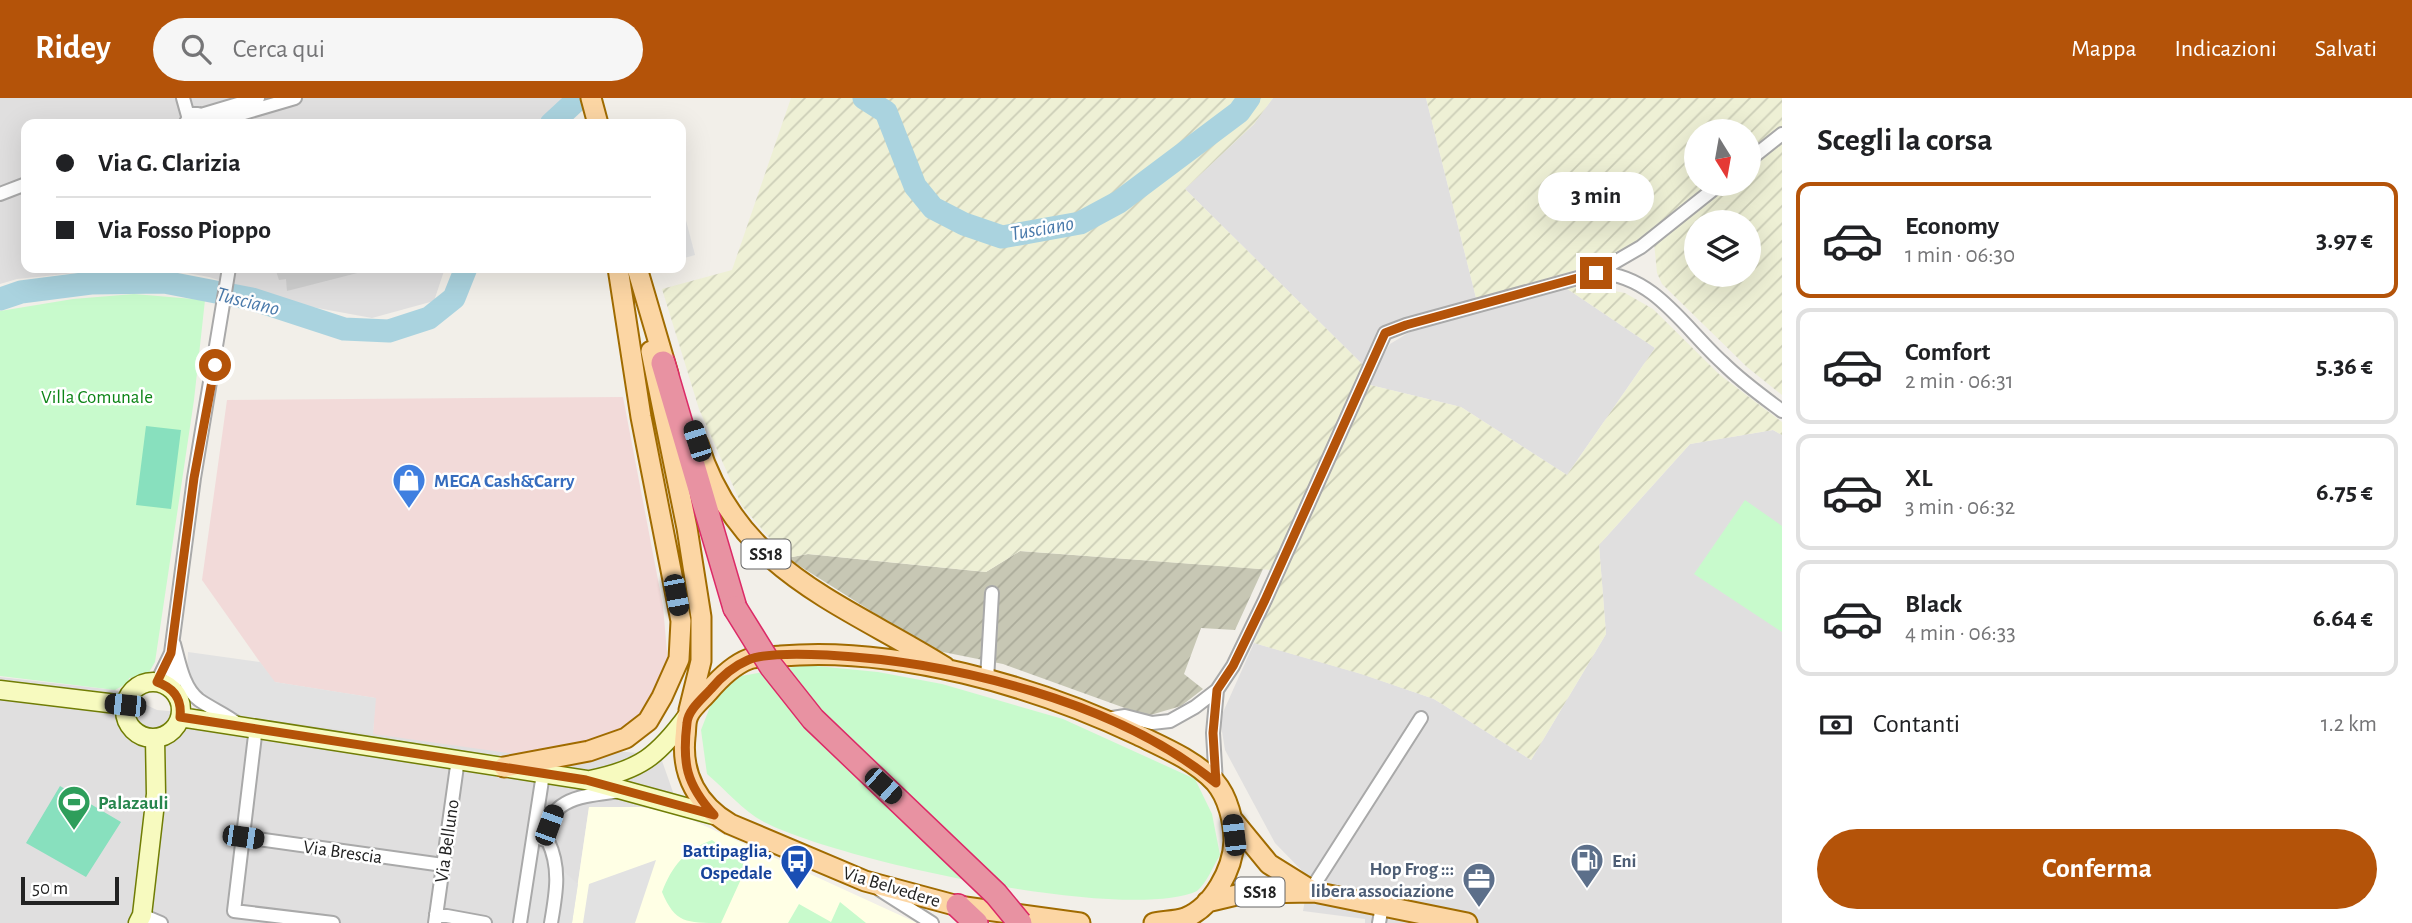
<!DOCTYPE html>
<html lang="it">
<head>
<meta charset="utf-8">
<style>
	body { margin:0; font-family:"Alegreya Sans",sans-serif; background:#f6f6f6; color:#202124; height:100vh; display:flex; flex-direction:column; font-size:26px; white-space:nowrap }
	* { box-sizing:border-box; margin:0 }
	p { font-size:23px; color:#757577 }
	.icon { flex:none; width:38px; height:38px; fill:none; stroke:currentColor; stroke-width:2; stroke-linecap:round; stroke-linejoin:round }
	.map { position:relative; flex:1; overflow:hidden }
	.details { display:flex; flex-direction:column; background:#fff; width:630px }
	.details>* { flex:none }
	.hud { position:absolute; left:21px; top:21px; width:665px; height:154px; border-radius:14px; box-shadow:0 7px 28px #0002; display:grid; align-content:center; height:154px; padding:0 35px; background:#fff }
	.needle { width:46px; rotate:169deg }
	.tools { position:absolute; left:1684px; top:21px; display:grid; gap:14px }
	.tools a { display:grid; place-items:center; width:77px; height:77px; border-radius:50%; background:#fff; box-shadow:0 7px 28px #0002; font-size:35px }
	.scale { position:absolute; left:21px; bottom:18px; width:98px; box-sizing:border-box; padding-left:7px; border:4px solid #222; border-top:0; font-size:19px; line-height:24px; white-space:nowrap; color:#222; -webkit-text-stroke:5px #fff; paint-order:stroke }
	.end { position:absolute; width:32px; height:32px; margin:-16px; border:9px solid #b45309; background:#fff; box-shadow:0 0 0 4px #fff }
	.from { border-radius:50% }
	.bubble { position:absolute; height:49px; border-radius:24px; background:#fff; box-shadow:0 7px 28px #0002; font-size:23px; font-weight:700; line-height:49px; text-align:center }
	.car { position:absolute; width:21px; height:42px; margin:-21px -10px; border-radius:9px; box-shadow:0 0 5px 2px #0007; background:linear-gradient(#222 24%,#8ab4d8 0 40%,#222 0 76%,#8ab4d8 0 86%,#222 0) }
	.hud b { display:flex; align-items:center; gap:24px; height:66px; font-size:26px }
	.hud b+b { border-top:2px solid #e0e0e0 }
	.hud i { width:18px; height:18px; background:#202124 }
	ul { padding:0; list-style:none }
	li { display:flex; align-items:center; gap:21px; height:116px; margin:0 14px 10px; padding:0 21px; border:4px solid #e0e0e0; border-radius:14px }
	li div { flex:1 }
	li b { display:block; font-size:26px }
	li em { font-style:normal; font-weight:700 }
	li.on { border-color:#b45309 }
	li>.icon { width:63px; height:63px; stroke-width:1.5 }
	h2 { padding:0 35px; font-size:32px; line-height:84px }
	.pay { display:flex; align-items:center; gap:18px; height:77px; padding:0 35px; font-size:26px }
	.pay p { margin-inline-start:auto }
	.action { display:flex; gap:14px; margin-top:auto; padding:14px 35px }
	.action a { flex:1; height:80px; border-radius:42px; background:#b45309; color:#fff; font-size:28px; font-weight:700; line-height:80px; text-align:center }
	header { display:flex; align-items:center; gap:42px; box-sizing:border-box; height:98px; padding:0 35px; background:#b45309; color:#fff }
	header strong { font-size:33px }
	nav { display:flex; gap:38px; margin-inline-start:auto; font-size:24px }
	.search { width:490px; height:63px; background:#f6f6f6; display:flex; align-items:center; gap:18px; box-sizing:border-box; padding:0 24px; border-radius:38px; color:#757577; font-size:26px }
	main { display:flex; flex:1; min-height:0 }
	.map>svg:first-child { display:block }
</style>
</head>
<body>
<header>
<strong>Ridey</strong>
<div class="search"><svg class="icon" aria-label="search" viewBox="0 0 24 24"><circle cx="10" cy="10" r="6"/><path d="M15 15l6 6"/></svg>Cerca qui</div>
<nav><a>Mappa</a><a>Indicazioni</a><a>Salvati</a></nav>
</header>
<main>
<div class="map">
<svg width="1782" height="825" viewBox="0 0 1782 825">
	<defs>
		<pattern id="construction-furrows" width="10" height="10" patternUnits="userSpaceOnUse" patternTransform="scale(1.75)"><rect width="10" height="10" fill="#c7c7b4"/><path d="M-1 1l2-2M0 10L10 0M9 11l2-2" fill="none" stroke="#abab9a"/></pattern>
		<pattern id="farmland-furrows" width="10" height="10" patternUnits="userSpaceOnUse" patternTransform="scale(1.75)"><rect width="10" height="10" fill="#eef0d5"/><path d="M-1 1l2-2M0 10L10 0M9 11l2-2" fill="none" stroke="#ccceb7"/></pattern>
	</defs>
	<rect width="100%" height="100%" fill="#f2efe9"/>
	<path fill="#e0dfdf" d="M0 0H569L533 26H26V170H445L434 203 372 220 301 207 209 179 159 170H124L17 181 0 186Z
		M1273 0H1426L1476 200 1382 228 1363 267 1185 91 1254 26Z
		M1566 190 1655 250 1567 377 1461 309 1366 286 1390 246 1408 235 1436 224Z
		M1773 332 1782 337V825H1365V821L1303 813 1309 780 1275 745 1225 652 1220 621 1254 545 1362 576 1434 601 1531 662 1606 536 1599 447 1690 346Z
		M0 579 115 592 157 612 660 657 681 717 641 709H589L572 825H0Z"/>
	<path fill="#f2dad9" d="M623 299 663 508 668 566 657 599 627 629 568 649 516 656 373 636 375 600 274 584 202 482 227 302Z"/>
	<path fill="#ffffe5" d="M589 709H641L681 717 917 825H572Z"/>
	<path fill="#d0d0d0" d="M275 170H377L287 193 286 181 279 182Z"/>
	<path fill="url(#construction-furrows)" d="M1020 453 1263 471 1235 532 1201 530 1184 576 1203 591 1181 608 1147 618 1003 566 933 552 787 460 808 456 986 474Z"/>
	<path fill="url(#farmland-furrows)" fill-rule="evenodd" d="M791 0H1273L1254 26 1185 91 1363 267 1273 472 1020 453 986 474 808 456 787 460 742 408 699 311 662 191 732 172Z
		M1426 0H1782V28L1748 56V33H1696V86H1711L1647 137 1592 168 1476 200Z
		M1782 41V297L1747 269 1662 186 1657 175 1654 144 1728 86H1748V69ZM1696 124H1748V177H1696Z
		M1589 188 1625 195 1653 211 1720 277 1782 324V337L1773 332 1690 346 1599 447 1606 536 1531 662 1434 601 1361 576 1254 545 1366 286 1461 309 1567 377 1655 250 1566 190Z"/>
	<path fill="#c8facc" d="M134 196 205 202 194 302 155 564 148 576 129 580 128 585 115 592 0 578V213L73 201Z
		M1745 402 1782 428V534L1694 476Z
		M806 567 878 574 942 586 1063 621 1195 681 1212 716 1220 757C1213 768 1207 785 1197 793 1127 825 840 763 764 724 743 713 725 691 707 676L701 632 713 601 741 578Z
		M712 742 747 768 721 825C686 825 675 825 662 794 672 768 685 752 712 742Z
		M840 804 866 825H788L799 806 831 824Z"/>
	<path fill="#88e0be" d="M146 328 181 332 171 411 136 407Z
		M60 688 121 724 86 779 26 745Z"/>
	<path fill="#e2e2e2" d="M681 103 695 157 681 161Z
		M188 554 260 564 275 584 376 600 373 636 234 617 196 596 187 576Z
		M536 754 550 756 551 789 545 825H523Z
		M656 762 635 825H583L589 786Z
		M561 771 578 786 572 825H555Z"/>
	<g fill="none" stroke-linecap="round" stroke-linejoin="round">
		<path stroke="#aad3df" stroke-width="23" d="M864 0 886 14 915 88 933 110 964 126 1002 139 1080 125 1119 104 1239 14 1249 0
			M551 26 579 0
			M0 201 21 194 91 185 164 184 252 201 344 231 389 233 429 220 454 200 466 170"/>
		<defs>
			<path id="street" d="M183 0 188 18
				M201 17 258 0
				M185 26 191 16H198L204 22
				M207 26 295 0
				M1748 63 1782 36
				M0 96 26 86
				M1600 175C1655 178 1685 231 1723 265 1741 283 1762 298 1782 313
				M174 546C179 564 183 590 199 602 212 611 225 616 238 626
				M171 559 175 595
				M987 582 992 495
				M157 584 171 555 194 380 229 170
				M1106 621 1125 618 1152 625 1170 623 1195 609 1217 592 1233 568 1265 502 1385 235 1406 227 1596 175 1641 149 1720 86
				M256 629 234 813 333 825
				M1216 685 1213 635 1217 592
				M243 739 443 767
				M542 741 548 743C561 770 556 796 551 825
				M548 743C544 698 587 698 620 693
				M880 792 932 825
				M1314 794 1316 784 1421 620
				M436 816 485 825
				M142 817 161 825
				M435 825 458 661
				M520 825 543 676
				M1379 825 1382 808"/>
			<path id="secondary" d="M125 612a28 28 0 1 1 56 0a28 28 0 1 1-56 0Z
				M0 592 125 607
				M180 619 586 682 714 717
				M590 682C640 672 658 658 688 617
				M138 825 142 817 156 696 155 640"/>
			<path id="primary" d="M591 0 598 26
				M637 170 668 276
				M651 253 687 430 701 519V563L689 612
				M698 346C738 474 843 505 945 569
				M504 669 589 653 626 640 648 623 662 599 679 561 681 523 641 319 618 170
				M1232 721 1269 766 1314 794
				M1207 804 1245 795 1314 794 1467 825
				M1080 825 958 808 865 783 730 726C698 707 681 677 685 639 686 633 685 624 688 618 691 610 702 601 708 594 719 581 733 567 749 561 758 558 771 559 781 558 895 548 1036 588 1138 637 1165 650 1194 662 1215 684 1228 699 1234 724 1234 743 1233 771 1213 809 1185 820 1176 823 1164 823 1154 825"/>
			<path id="highway" d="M663 265 735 510
				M958 808 976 825"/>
		</defs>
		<use href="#street" stroke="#a9a9a9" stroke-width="16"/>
		<use href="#secondary" stroke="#707d05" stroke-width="21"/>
		<use href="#primary" stroke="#a06b00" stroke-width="23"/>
		<use href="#highway" stroke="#dc2a67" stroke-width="26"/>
		<use href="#street" stroke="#fff" stroke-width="12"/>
		<use href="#secondary" stroke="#f7fabf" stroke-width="18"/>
		<use href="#primary" stroke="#fcd6a4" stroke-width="19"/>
		<use href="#highway" stroke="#e892a2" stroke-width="23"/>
		<defs>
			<path id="highway-bridge" d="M735 510 771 568 813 621 996 796 1020 825"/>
		</defs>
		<use href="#highway-bridge" stroke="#dc2a67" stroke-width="26" stroke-linecap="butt"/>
		<use href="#highway-bridge" stroke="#e892a2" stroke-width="23"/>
	</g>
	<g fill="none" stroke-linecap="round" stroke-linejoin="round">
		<path stroke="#b45309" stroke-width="9" d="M215 267 194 380 171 555 157 584C174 590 182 601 180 619L586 682 714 717C686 686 682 665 687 625 688 612 702 601 711 591 721 579 734 568 748 562 766 554 807 556 827 557 954 564 1116 603 1216 685L1213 635 1217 592 1233 568 1265 502 1385 235 1406 227 1596 175"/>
	</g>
	<defs>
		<symbol id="shop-pin" viewBox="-11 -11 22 30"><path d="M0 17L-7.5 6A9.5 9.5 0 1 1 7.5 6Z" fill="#3f7fe0" stroke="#fff"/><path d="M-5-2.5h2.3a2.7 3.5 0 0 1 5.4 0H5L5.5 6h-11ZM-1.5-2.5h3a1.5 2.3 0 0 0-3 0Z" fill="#fff"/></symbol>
		<symbol id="stadium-pin" viewBox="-11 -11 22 30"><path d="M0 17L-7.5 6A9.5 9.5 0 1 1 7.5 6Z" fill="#2e9e5b" stroke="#fff"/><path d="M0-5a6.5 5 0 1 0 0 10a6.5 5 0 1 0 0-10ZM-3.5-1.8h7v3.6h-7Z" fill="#fff"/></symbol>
		<symbol id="fuel-pin" viewBox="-11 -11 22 30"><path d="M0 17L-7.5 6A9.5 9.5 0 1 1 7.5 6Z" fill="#5c6f8a" stroke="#fff"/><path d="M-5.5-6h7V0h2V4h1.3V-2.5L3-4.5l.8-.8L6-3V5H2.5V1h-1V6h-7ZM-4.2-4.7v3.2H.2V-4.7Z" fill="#fff"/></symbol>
		<symbol id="bus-pin" viewBox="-11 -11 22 30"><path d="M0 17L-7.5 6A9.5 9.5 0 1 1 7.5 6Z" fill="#1a4fb4" stroke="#fff"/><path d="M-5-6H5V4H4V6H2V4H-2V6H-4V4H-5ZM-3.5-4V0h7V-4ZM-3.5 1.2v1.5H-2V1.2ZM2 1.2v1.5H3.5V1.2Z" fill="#fff"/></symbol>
		<symbol id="office-pin" viewBox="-11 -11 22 30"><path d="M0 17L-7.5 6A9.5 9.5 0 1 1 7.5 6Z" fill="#5c6f8a" stroke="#fff"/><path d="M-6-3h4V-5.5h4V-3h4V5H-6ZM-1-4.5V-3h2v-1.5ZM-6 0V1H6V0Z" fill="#fff"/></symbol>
	</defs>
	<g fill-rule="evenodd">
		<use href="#shop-pin" x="390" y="363" width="38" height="52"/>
		<use href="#stadium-pin" x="55" y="685" width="38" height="52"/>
		<use href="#fuel-pin" x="1568" y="743" width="38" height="52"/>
		<use href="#bus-pin" x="778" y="744" width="38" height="52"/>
		<use href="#office-pin" x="1460" y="762" width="38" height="52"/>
	</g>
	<g text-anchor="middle" stroke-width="5" stroke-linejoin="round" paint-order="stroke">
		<g fill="#fff" stroke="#646464" stroke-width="2">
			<rect x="741.5" y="441.5" width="49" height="29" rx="5"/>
			<rect x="1235.5" y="779.5" width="49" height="29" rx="5"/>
		</g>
		<g font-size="18" font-weight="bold" fill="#222">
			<text x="766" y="462">SS18</text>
			<text x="1260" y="800">SS18</text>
		</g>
		<g font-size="19" fill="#0c8416" stroke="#fff">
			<text x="97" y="305">Villa Comunale</text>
		</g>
		<g font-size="19" font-weight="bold" fill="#366cbe" stroke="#fff" text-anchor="start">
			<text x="434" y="389">MEGA Cash&amp;Carry</text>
		</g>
		<g font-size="19" font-weight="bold" fill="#27864d" stroke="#fff" text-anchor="start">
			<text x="98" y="711">Palazauli</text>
		</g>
		<g font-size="19" fill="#222" stroke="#fff">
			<text transform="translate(446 743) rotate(-82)" y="7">Via Belluno</text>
			<text transform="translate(343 753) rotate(8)" y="7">Via Brescia</text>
			<text transform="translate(892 788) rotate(17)" y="7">Via Belvedere</text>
		</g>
		<g font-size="19" font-weight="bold" fill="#164399" stroke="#fff" text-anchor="end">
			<text x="772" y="759">Battipaglia,<tspan x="772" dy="22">Ospedale</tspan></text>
		</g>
		<g font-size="19" font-weight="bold" fill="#4e5e75" stroke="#fff" text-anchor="start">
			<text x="1612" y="769">Eni</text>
			<text x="1454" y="777" text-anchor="end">Hop Frog :::<tspan x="1454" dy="22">libera associazione</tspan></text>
		</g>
		<g font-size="21" font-style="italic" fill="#4a7aab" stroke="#fff">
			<text transform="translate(1042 130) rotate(-10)" y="7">Tusciano</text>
			<text transform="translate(248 203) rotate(14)" y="7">Tusciano</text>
		</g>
	</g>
</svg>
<div class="tools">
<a><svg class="needle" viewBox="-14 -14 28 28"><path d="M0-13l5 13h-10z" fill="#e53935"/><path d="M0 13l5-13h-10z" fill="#757577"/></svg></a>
<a><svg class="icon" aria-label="layers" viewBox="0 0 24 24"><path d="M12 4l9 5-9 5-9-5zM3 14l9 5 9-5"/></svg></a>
</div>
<div class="scale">50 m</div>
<i class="end from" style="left:215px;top:267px"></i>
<i class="end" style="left:1596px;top:175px"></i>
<div class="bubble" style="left:1538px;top:74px;width:116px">3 min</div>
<i class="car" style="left:697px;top:343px;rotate:342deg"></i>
<i class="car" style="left:676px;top:497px;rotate:169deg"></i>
<i class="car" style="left:125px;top:607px;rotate:276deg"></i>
<i class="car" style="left:883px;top:688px;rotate:132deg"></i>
<i class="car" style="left:549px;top:727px;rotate:20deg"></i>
<i class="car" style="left:1234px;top:737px;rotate:353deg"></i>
<i class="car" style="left:243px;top:739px;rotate:98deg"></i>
<div class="hud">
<b><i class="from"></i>Via G. Clarizia</b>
<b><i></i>Via Fosso Pioppo</b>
</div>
</div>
<section class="details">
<h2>Scegli la corsa</h2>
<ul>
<li class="on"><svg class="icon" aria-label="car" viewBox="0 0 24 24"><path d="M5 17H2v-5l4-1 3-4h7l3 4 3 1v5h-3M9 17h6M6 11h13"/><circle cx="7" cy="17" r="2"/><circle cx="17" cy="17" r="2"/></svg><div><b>Economy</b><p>1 min · 06:30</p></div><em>3.97 €</em></li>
<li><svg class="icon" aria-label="car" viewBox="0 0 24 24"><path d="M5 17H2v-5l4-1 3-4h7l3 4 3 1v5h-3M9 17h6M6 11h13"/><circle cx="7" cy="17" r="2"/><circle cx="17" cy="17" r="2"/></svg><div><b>Comfort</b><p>2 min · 06:31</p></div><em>5.36 €</em></li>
<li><svg class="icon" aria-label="car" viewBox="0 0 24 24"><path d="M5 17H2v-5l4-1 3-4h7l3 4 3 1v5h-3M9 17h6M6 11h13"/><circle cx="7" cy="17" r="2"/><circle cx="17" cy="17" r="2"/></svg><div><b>XL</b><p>3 min · 06:32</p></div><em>6.75 €</em></li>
<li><svg class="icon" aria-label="car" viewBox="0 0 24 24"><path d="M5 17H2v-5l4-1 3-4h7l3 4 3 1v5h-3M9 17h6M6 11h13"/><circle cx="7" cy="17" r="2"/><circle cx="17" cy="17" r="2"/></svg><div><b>Black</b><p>4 min · 06:33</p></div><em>6.64 €</em></li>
</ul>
<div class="pay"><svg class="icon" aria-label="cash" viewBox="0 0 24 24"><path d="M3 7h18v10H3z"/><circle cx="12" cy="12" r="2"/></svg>Contanti<p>1.2 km</p></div>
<div class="action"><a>Conferma</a></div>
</section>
</main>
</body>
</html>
